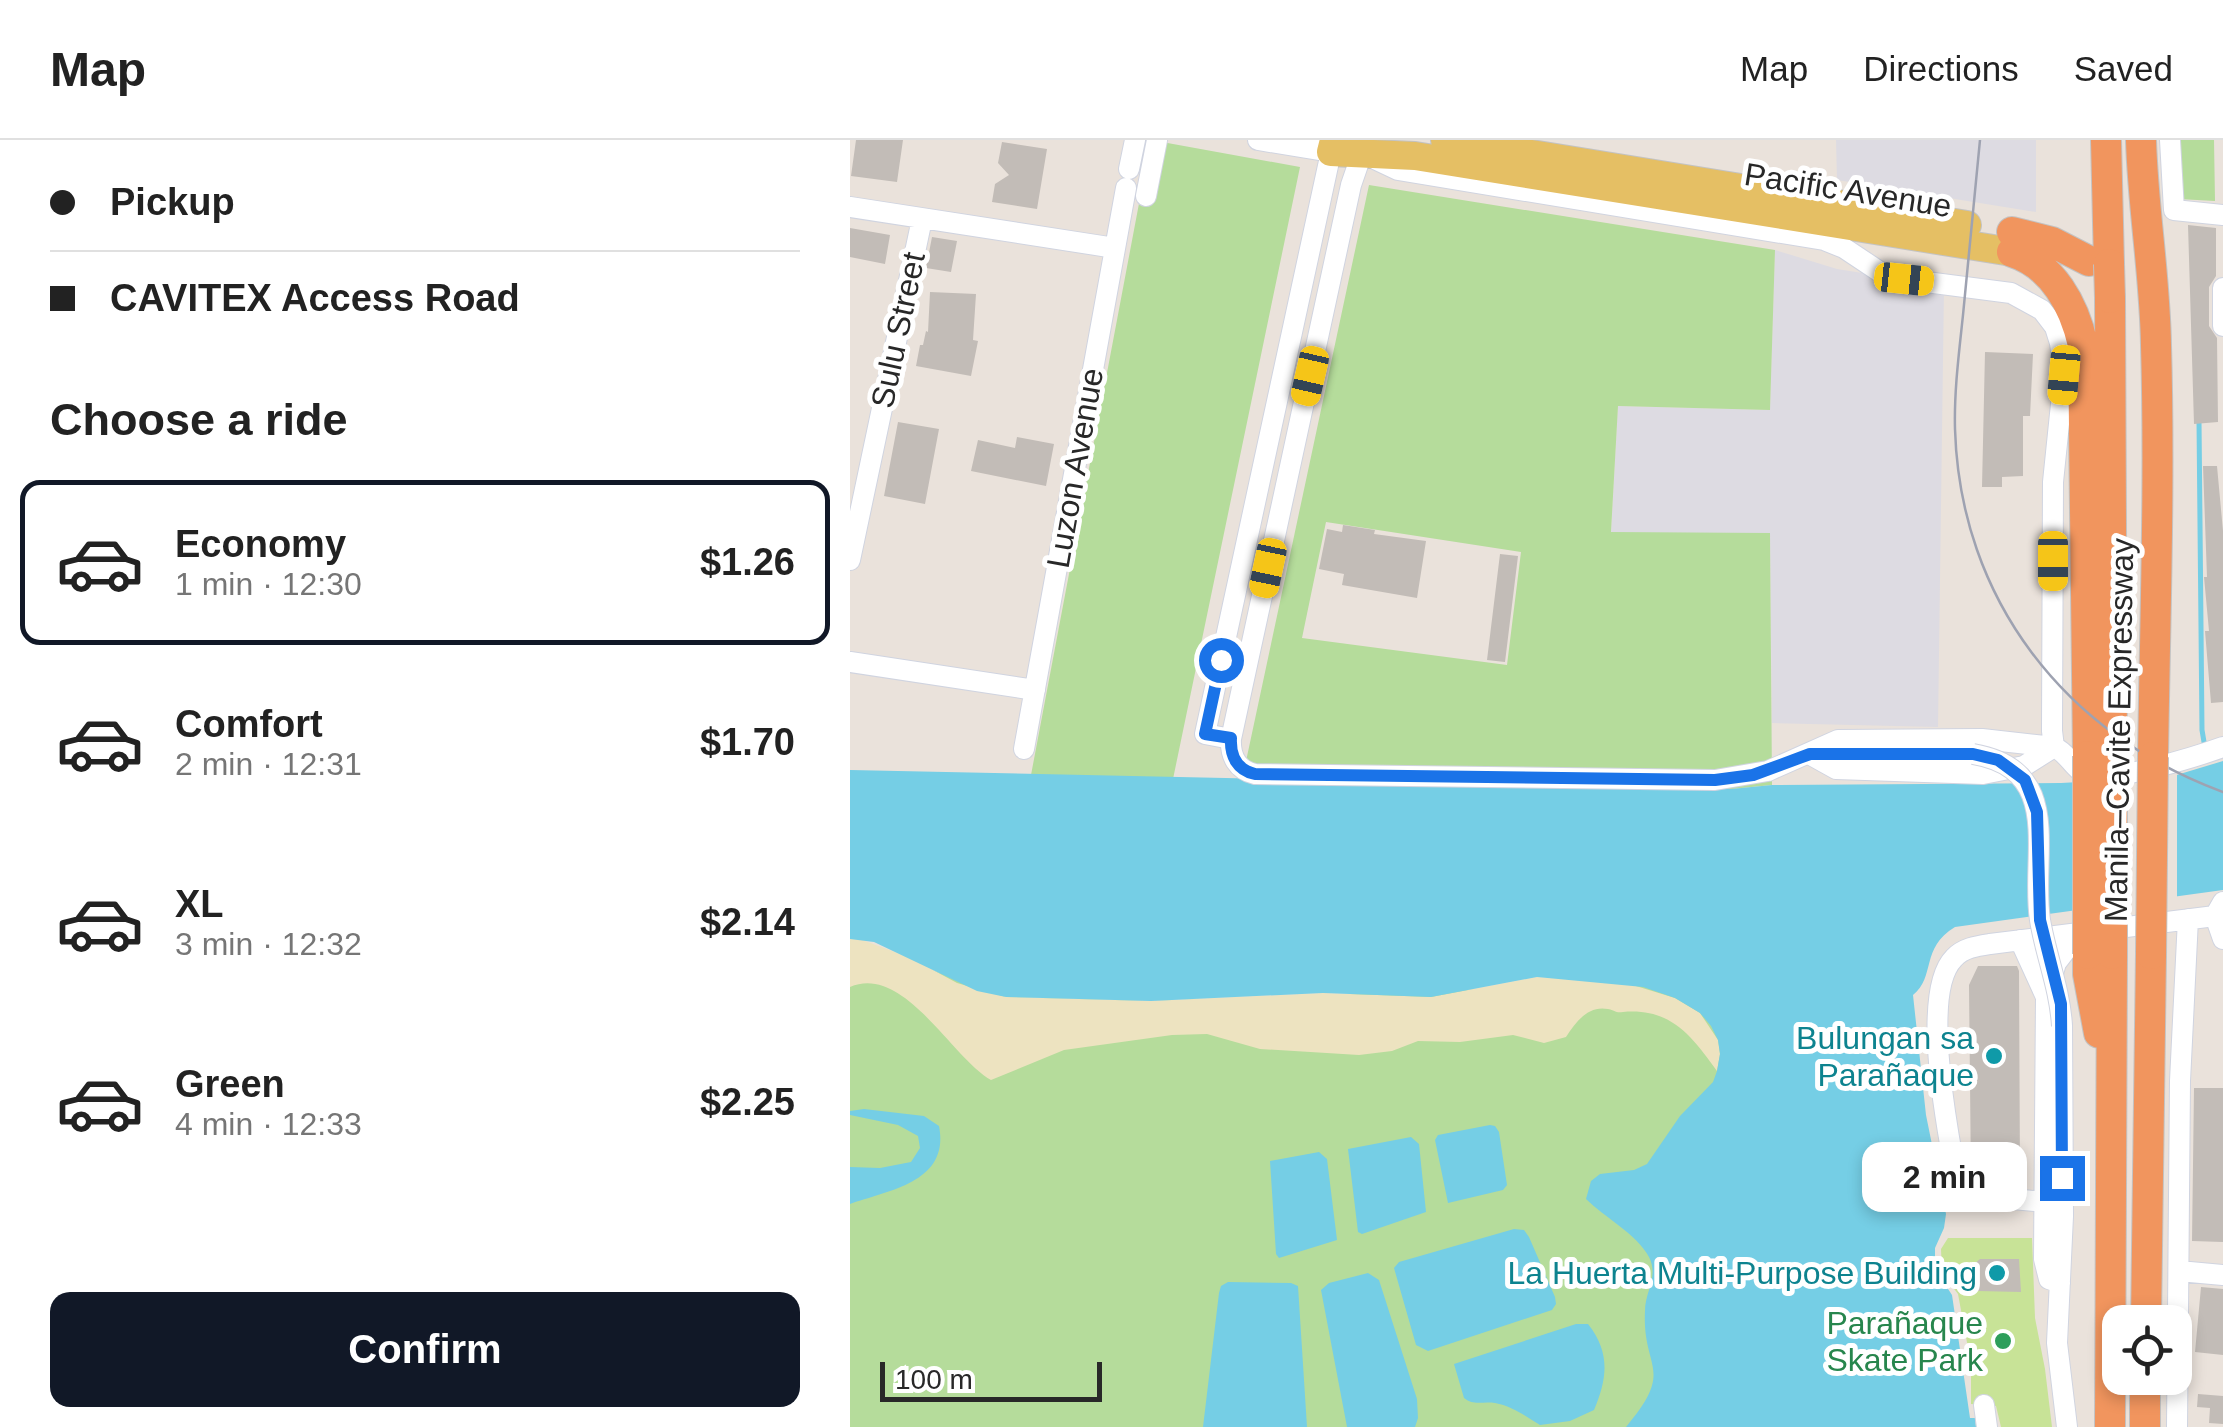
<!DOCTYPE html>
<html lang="en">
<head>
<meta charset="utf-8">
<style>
	body { margin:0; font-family:Arial,sans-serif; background:#f2f2f2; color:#222; height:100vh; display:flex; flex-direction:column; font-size:38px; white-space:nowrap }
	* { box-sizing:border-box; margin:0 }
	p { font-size:32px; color:#767676 }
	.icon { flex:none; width:55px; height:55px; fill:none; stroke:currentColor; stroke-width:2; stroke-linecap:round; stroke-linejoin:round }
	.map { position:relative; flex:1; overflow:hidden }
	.details { display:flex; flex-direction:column; background:#fff; width:850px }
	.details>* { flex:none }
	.banner { display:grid; align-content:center; height:220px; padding:0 50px; background:#fff }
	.fabs { position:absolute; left:1252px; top:1165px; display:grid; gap:20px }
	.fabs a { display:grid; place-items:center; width:90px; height:90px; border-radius:20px; background:#fff; box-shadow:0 5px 15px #0003; font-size:50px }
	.scale { position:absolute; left:30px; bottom:25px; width:222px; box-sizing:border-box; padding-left:10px; border:5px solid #282828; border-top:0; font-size:28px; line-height:35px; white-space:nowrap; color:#282828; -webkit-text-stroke:8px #fff; paint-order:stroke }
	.end { position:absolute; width:45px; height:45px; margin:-22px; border:12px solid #1a73e8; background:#fff; box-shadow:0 0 0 5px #fff }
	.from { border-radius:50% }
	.bubble { position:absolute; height:70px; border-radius:20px; background:#fff; box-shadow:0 5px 15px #0003; font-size:32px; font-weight:700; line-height:70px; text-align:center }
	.car { position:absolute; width:30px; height:60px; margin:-30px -15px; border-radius:12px; box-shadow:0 0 8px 2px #0007; background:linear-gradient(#f5c518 24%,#345 0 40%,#f5c518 0 76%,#345 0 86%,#f5c518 0) }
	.banner b { display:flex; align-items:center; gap:35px; height:95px; font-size:38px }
	.banner b+b { border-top:2px solid #e0e0e0 }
	.banner i { width:25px; height:25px; background:#222 }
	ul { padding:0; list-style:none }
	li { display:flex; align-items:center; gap:30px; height:165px; margin:0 20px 15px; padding:0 30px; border:5px solid transparent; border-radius:20px }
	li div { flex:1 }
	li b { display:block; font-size:38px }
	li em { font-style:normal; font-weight:700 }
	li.selected { border-color:#111827 }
	li>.icon { width:90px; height:90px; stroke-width:1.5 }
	h2 { padding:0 50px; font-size:45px; line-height:120px }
	.button { display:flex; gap:20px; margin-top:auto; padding:20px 50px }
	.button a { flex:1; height:115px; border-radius:20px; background:#111827; color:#fff; font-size:40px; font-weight:700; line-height:115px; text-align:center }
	header { display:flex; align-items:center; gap:60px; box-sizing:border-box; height:140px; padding:0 50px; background:#fff; border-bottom:2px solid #e0e0e0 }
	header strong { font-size:48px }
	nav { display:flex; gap:55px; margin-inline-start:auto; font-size:35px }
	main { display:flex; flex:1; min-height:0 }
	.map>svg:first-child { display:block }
</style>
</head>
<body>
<header>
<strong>Map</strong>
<nav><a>Map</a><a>Directions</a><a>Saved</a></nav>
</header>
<main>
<section class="details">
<div class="banner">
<b><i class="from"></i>Pickup</b>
<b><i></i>CAVITEX Access Road</b>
</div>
<h2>Choose a ride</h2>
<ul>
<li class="selected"><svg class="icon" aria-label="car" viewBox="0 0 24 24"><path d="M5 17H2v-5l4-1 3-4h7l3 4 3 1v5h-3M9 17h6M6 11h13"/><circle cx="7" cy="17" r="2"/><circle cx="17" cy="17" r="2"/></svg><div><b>Economy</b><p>1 min · 12:30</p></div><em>$1.26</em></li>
<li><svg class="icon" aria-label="car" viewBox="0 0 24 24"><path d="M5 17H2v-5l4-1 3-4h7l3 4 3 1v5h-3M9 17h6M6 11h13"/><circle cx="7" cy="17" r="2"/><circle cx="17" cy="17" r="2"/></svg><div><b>Comfort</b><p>2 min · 12:31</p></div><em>$1.70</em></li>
<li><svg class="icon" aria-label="car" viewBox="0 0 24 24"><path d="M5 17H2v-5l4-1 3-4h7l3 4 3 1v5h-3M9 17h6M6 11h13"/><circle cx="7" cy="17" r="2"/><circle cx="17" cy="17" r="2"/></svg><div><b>XL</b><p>3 min · 12:32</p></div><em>$2.14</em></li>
<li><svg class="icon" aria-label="car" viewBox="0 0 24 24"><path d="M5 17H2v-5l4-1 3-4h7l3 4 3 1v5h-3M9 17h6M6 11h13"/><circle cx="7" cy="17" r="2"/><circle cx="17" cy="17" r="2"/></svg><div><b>Green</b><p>4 min · 12:33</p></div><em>$2.25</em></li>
</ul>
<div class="button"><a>Confirm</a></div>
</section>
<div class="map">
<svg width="1373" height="1287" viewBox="0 0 1373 1287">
	<rect width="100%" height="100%" fill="#eae2db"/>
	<path fill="#dddbe2" d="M986 0H1186V72L987 40Z
		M925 110 987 129 1094 146 1088 587 922 583 920 394 761 393 768 266 920 270Z"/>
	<path fill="#b5dc9b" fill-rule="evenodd" d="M301 0 450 27 323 639 181 635Z
		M1327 0H1364L1365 61 1329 59Z
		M519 45 925 110 920 270 768 266 761 392 920 393 922 645 881 649 392 640ZM476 382 671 412 657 525 452 498Z
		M0 800 156 857 301 861 872 841 985 1287H0Z"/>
	<path fill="#ede3c0" d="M7 798 61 818 107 843 156 857 301 861 473 853 581 857 687 837 773 842 825 858 850 873 868 900 870 914 867 931C841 895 821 868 773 872 765 873 767 871 758 869 738 865 726 882 716 897L694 903 663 895 610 902 568 901 542 911 509 915 410 909 357 894 322 895 214 910 141 940C101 917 54 824 0 847V799Z"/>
	<path fill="#c8e397" d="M1098 1098H1182L1185 1178 1195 1229 1202 1287H1151L1146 1266 1121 1264V1224L1108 1154 1092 1133 1091 1109Z"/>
	<path fill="#75cee5" d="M1373 621V750L1105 787C1070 808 1086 837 1063 855L1076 975 1096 1074 1094 1088 1085 1108V1129L1102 1155 1120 1278H1125L1126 1287H776C826 1228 792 1230 795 1171 795 1151 809 1137 799 1117 787 1094 754 1077 736 1059L741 1041 750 1034 784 1030 797 1024 830 976 863 942 867 931 870 914 868 900 861 886 850 873 825 858 793 847 687 837 581 857 473 853 301 861 156 857 127 851 24 802 0 799V630L881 649 922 645 1211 643 1320 637Z
		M14 969 74 976 89 986C100 1042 40 1050 0 1064V1027L30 1028 61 1022 70 1008 68 996 48 985 0 975V971Z
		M640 985 645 986 649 992 657 1045 653 1050 598 1063 585 1000 588 995Z
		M561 997 569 1004 576 1072 512 1094 508 1092 498 1009Z
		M469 1012 477 1019 487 1100 429 1118 426 1114 420 1021Z
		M664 1089 674 1090 679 1097 705 1157 706 1164 702 1170 578 1211 566 1205 544 1128 549 1122Z
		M518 1133 529 1140 567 1259 568 1278 565 1287H497L471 1150 479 1143Z
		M378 1142 441 1143 448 1146 457 1287H353L369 1153 371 1146Z
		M726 1184H738C761 1213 757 1239 744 1270L720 1281 690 1285C675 1276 662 1266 645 1263 632 1261 624 1266 614 1258L604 1224Z"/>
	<path fill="#eae2db" d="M1327 629V763L1231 776V637Z"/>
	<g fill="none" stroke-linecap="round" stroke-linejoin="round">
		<path stroke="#75cee5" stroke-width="5" d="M1349 280 1352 590 1355 608"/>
	</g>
	<path fill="#c2bcb7" d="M6 0H53L47 42 1 36Z
		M152 2 197 9 187 69 142 62 145 44 159 35 148 23Z
		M1338 85 1366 88V136L1359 147V186L1367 198 1368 282 1344 284Z
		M0 88 40 95 35 124 0 117Z
		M82 97 107 101 101 132 76 128Z
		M80 152 126 154 123 200 128 201 121 236 66 226 70 205H73L76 191 78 192Z
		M1135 212 1183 214 1180 276H1173V336L1152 337V347H1132Z
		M48 282 89 289 75 364 34 356Z
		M167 297 204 304 196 346 121 331 128 300 165 308Z
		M1353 326H1367L1373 391V562L1361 563 1355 491H1359L1354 437H1357Z
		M493 385 525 390 524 394 576 401 567 458 492 445 494 434 469 429 477 389 492 392Z
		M650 414 668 416 655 522 637 520Z
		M1128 826H1167L1169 831 1170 1040 1121 1039 1119 845Z
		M1344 948H1373V1102L1342 1101Z
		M1130 1119H1169L1171 1152 1128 1151 1124 1142V1124Z
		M1351 1147 1373 1149V1215L1345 1212Z
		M1348 1254 1373 1256V1284L1359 1283 1360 1268 1347 1267Z"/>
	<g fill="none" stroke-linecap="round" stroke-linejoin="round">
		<defs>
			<path id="minor" d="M1320 0 1324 70 1373 75
				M279 29 285 0
				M296 56 307 0
				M0 67 265 108
				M1373 148V186
				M0 420 72 79
				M0 522 185 550
				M381 599 355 594 481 12 408 0
				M1204 607 1202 591 1203 342 1214 235 1210 203 1205 187 1192 170 1161 153 1053 139 1030 132 994 108 974 100 548 30 512 13 501 45 381 599C380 616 387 630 405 634L865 640 918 631 988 600 1132 599 1204 607C1219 613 1224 632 1241 636 1264 642 1348 616 1373 607
				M174 609 276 48
				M959 614 986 629 1133 634 1174 626 1204 607
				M966 614H1123
				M1373 762 1365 776 1373 799
				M1170 800 1196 857
				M1212 886 1213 1076 1207 1203 1217 1287
				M1195 1062 1118 1055 1108 1047C1099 1000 1069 853 1104 818 1113 808 1127 806 1140 804L1365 776
				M1329 1131 1373 1135
				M1210 1143 1199 1139 1194 1119 1196 857 1206 823 1229 793
				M1134 1265 1137 1287
				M1327 1287 1330 941 1338 779"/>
			<path id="major" d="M484 0 481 12 565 16 1162 112
				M595 0 1117 85"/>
			<path id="highway" d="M1256 0 1259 124
				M1291 0C1293 69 1305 136 1306 205 1310 342 1305 480 1303 617
				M1162 92 1202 102 1239 121
				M1162 112C1203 125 1224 165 1233 205L1238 616
				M1260 158 1262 616
				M1238 814V834L1249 893
				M1296 1182 1301 814
				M1260 1287 1262 814
				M1295 1287V1238"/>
		</defs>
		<use href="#minor" stroke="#d0d4e0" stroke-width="22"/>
		<use href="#major" stroke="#c3c3c3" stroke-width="30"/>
		<use href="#highway" stroke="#c3c3c3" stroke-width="32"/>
		<use href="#minor" stroke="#fff" stroke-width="20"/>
		<use href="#major" stroke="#e5bf64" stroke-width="28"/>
		<use href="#highway" stroke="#f1955e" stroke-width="30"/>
		<path stroke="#9ea2b1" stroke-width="2.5" d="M1130 0C1124 58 1119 117 1113 175 1109 213 1104 251 1105 289 1110 459 1215 594 1373 652"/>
		<defs>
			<path id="minor-bridge" d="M1123 614C1216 630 1180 715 1190 780 1196 816 1210 849 1212 886"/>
			<path id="highway-bridge" d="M1259 124 1260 158
				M1262 616V814
				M1238 814V616
				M1301 814 1303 617"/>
		</defs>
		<use href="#minor-bridge" stroke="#d0d4e0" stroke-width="22" stroke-linecap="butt"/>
		<use href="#highway-bridge" stroke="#c3c3c3" stroke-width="32" stroke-linecap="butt"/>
		<use href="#minor-bridge" stroke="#fff" stroke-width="20"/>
		<use href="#highway-bridge" stroke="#f1955e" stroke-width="30"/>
	</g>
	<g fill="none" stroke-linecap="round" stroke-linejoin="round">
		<path stroke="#1a73e8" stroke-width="12" d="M371 520 355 594 381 598C380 616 387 630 405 634L865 640 903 635 960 614H1123L1148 620 1175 640 1187 672 1190 780 1211 864 1212 1038"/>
	</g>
	<g fill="#0f9aa8" stroke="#fff" stroke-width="4">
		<circle cx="1144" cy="916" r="10"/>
		<circle cx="1147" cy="1133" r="10"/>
	</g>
	<circle fill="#2e9e5b" stroke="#fff" stroke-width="4" cx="1153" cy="1201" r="10"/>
	<g text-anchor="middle" stroke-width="10" stroke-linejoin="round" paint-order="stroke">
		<g font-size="32" fill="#282828" stroke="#fff">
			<text transform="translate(998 50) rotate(9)" y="11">Pacific Avenue</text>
			<text transform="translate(48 190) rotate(-78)" y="11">Sulu Street</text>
			<text transform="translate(225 328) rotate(-80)" y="11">Luzon Avenue</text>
			<text transform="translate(1269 590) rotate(-89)" y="11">Manila–Cavite Expressway</text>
		</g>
		<g font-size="32" fill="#0d838f" stroke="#fff" text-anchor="end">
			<text x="1124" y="909">Bulungan sa<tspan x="1124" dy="37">Parañaque</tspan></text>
			<text x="1127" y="1144">La Huerta Multi-Purpose Building</text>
		</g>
		<g font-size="32" fill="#27864d" stroke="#fff" text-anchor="end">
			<text x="1133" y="1194">Parañaque<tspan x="1133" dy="37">Skate Park</tspan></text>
		</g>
	</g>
</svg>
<div class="fabs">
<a><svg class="icon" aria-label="locate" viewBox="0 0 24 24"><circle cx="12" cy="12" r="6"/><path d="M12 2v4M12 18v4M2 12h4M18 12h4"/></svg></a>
</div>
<div class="scale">100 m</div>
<i class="end from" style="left:371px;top:520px"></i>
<i class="end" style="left:1212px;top:1038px"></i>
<div class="bubble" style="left:1012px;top:1002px;width:165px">2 min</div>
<i class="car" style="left:1054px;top:139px;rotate:96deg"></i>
<i class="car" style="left:1214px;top:235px;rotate:185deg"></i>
<i class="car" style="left:460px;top:236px;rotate:193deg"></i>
<i class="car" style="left:1203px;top:421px;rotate:180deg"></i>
<i class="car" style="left:418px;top:428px;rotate:192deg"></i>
</div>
</main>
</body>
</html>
